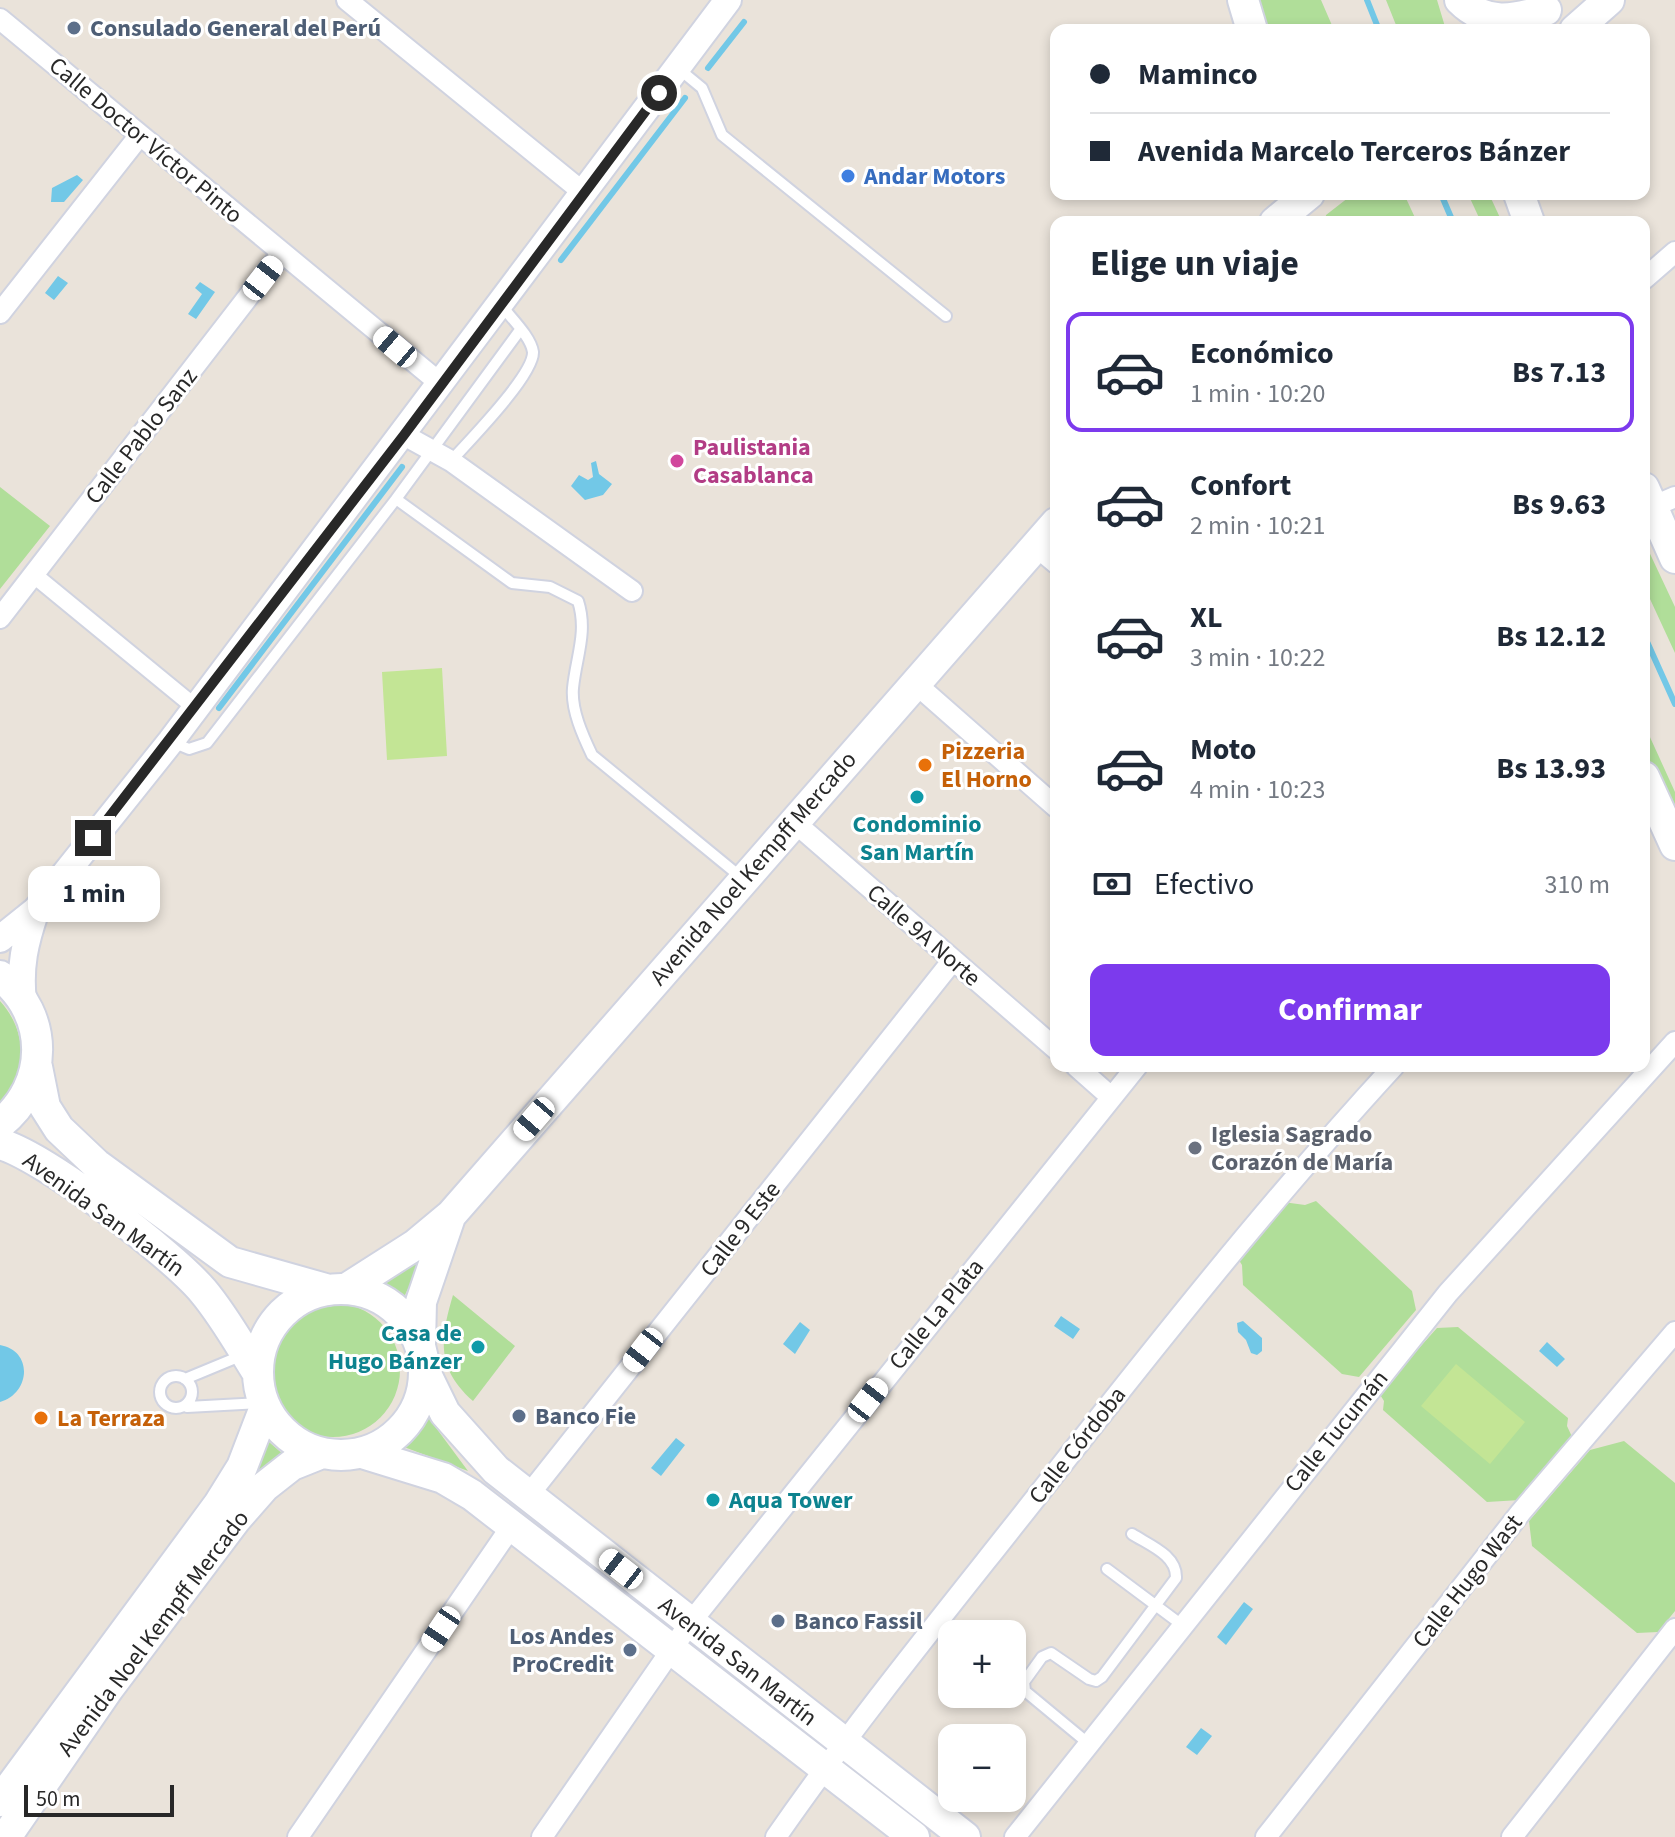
<!DOCTYPE html>
<html lang="es">
<head>
<meta charset="utf-8">
<style>
	body { margin:0; font-family:"Source Sans 3",sans-serif; background:#f6f6f7; color:#1f2937; height:100vh; display:flex; flex-direction:column; font-size:30px; white-space:nowrap }
	* { box-sizing:border-box; margin:0 }
	p { font-size:26px; color:#747a83 }
	.icon { flex:none; width:44px; height:44px; fill:none; stroke:currentColor; stroke-width:2; stroke-linecap:round; stroke-linejoin:round }
	.map { position:relative; flex:1; overflow:hidden }
	.panel { position:absolute; left:1050px; top:216px; width:600px; height:856px; display:flex; flex-direction:column; background:#fff; border-radius:16px; box-shadow:0 4px 12px #0003 }
	.panel>* { flex:none }
	.hud { position:absolute; left:1050px; top:24px; width:600px; height:176px; border-radius:16px; box-shadow:0 4px 12px #0003; display:grid; align-content:center; height:176px; padding:0 40px; background:#fff }
	.controls { position:absolute; left:938px; top:1620px; display:grid; gap:16px }
	.controls a { display:grid; place-items:center; width:88px; height:88px; border-radius:16px; background:#fff; box-shadow:0 4px 12px #0003; font-size:40px }
	.scale { position:absolute; left:24px; bottom:20px; width:150px; box-sizing:border-box; padding-left:8px; border:4px solid #282828; border-top:0; font-size:22px; line-height:28px; white-space:nowrap; color:#282828; -webkit-text-stroke:6px #fff; paint-order:stroke }
	.end { position:absolute; width:36px; height:36px; margin:-18px; border:10px solid #282828; background:#fff; box-shadow:0 0 0 4px #fff }
	.from { border-radius:50% }
	.bubble { position:absolute; height:56px; border-radius:16px; background:#fff; box-shadow:0 4px 12px #0003; font-size:26px; font-weight:700; line-height:56px; text-align:center }
	.car { position:absolute; width:24px; height:48px; margin:-24px -12px; border-radius:10px; box-shadow:0 0 6px 2px #0007; background:linear-gradient(#fff 24%,#345 0 40%,#fff 0 76%,#345 0 86%,#fff 0) }
	.hud b { display:flex; align-items:center; gap:28px; height:76px; font-size:30px }
	.hud b+b { border-top:2px solid #e0e1e3 }
	.hud i { width:20px; height:20px; background:#1f2937 }
	ul { padding:0; list-style:none }
	li { display:flex; align-items:center; gap:24px; height:120px; margin:0 16px 12px; padding:0 24px; border:4px solid transparent; border-radius:16px }
	li div { flex:1 }
	li b { display:block; font-size:30px }
	li em { font-style:normal; font-weight:700 }
	li.selected { border-color:#7c3aed }
	li>.icon { width:72px; height:72px; stroke-width:1.5 }
	h2 { padding:0 40px; font-size:36px; line-height:96px }
	.pay { display:flex; align-items:center; gap:20px; height:88px; padding:0 40px; font-size:30px }
	.pay p { margin-inline-start:auto }
	.button { display:flex; gap:16px; margin-top:auto; padding:16px 40px }
	.button a { flex:1; height:92px; border-radius:16px; background:#7c3aed; color:#fff; font-size:32px; font-weight:700; line-height:92px; text-align:center }
	.map>svg:first-child { display:block }
</style>
</head>
<body>
<div class="map">
<svg width="1675" height="1837" viewBox="0 0 1675 1837">
	<rect width="100%" height="100%" fill="#eae3da"/>
	<path fill="#b0de99" d="M1255 0H1321L1334 30H1265Z
		M1386 0H1437L1446 30H1398Z
		M1353 194H1404L1417 222H1325L1326 215Z
		M1468 194H1489L1502 222H1481Z
		M0 487 50 526 0 589Z
		M1644 541 1675 607V653L1644 586Z
		M1644 724 1675 792V820L1644 751Z
		M0 1001C27 1031 29 1072 0 1102Z
		M1316 1201 1412 1291 1416 1310 1359 1377 1342 1374 1243 1285 1242 1265 1237 1257 1283 1202 1305 1205Z
		M429 1246 404 1297 368 1281Z
		M453 1295 515 1346 473 1401C436 1368 440 1339 453 1295Z
		M266 1370a67 67 0 1 1 134 0a67 67 0 1 1-134 0Z
		M1458 1327 1568 1418 1567 1426 1574 1441 1520 1500 1487 1502 1383 1410 1384 1401 1379 1393 1437 1328Z
		M428 1417 468 1471 404 1447Z
		M262 1436 284 1455 235 1489Z
		M1624 1441 1675 1483V1611L1658 1632 1637 1633 1532 1546 1529 1521 1590 1450Z"/>
	<path fill="#c3e595" d="M442 668 447 756 387 760 382 672Z
		M1456 1364 1525 1422 1490 1464 1421 1406Z"/>
	<path fill="#72c8e7" d="M77 175 83 180 64 202H51L52 188Z
		M58 276 68 283 54 300 45 293Z
		M200 282 215 292 196 319 188 314 202 294 195 288Z
		M596 461 599 474 612 484 603 495 585 500 571 486 579 475 588 480 593 477 591 463Z
		M1061 1316 1080 1329 1073 1339 1054 1326Z
		M1243 1321 1262 1338V1351L1257 1355 1251 1353 1246 1340 1238 1332 1237 1323Z
		M800 1322 810 1330 795 1354 783 1344Z
		M1547 1342 1565 1359 1557 1367 1539 1351Z
		M0 1345C34 1351 30 1394 0 1402Z
		M676 1438 685 1445 661 1476 651 1468Z
		M1244 1602 1253 1609 1226 1645 1217 1637Z
		M1201 1728 1212 1736 1197 1755 1186 1747Z"/>
	<g fill="none" stroke-linecap="round" stroke-linejoin="round">
		<path stroke="#72c8e7" stroke-width="6" d="M1367 0 1379 30
			M708 68 744 22
			M1441 194 1453 222
			M561 260 685 98
			M1644 635 1675 704
			M219 708 402 467"/>
		<defs>
			<path id="service" d="M679 69 702 88 722 135 946 316
				M451 461C468 442 534 375 533 352 531 337 511 318 502 306
				M396 499 520 330
				M172 742 189 749 207 743 396 499 512 583 550 587 578 601C588 632 576 657 573 688 571 710 583 736 592 755L742 878
				M160 1392a16 16 0 1 1 32 0a16 16 0 1 1-32 0Z
				M185 1379 243 1355
				M187 1407 261 1403
				M1107 1569 1182 1625
				M1089 1744 1025 1691 1024 1682 1042 1657 1051 1653 1089 1679 1096 1681 1102 1677 1176 1578C1177 1555 1149 1545 1132 1534"/>
			<path id="pedestrian" d="M34 575 196 708"/>
			<path id="minor" d="M347 0 584 193
				M0 19 441 384
				M1644 279 1675 252
				M0 313 140 135
				M404 435 451 461 632 591
				M1652 507 1675 497
				M1037 547 1056 563
				M0 618 282 253
				M916 684 1056 807
				M793 821 1056 1049
				M1076 1066 1111 1097
				M527 1497 953 960
				M298 1837 513 1524
				M542 1837 690 1623 1137 1066
				M776 1837C858 1719 949 1608 1038 1495 1153 1349 1268 1203 1394 1066
				M1015 1837 1448 1293 1675 1042
				M1266 1837 1521 1512 1675 1332
				M1512 1837 1675 1629"/>
			<path id="tertiary" d="M0 939 36 910 171 741 728 0
				M23 1001C19 967 25 942 36 910"/>
			<path id="secondary" d="M1243 0 1252 30
				M1460 0C1486 26 1514 20 1546 10
				M1575 30 1609 0
				M1519 194 1529 222
				M1275 222 1309 194
				M1644 488 1675 558
				M1644 777 1675 845
				M0 976C50 1015 49 1085 0 1124
				M37 1067 45 1107 59 1129 96 1164 230 1262 329 1290
				M0 1144C44 1156 172 1254 203 1291 224 1316 240 1345 257 1372
				M346 1289 415 1245 451 1215 1056 523
				M258 1372a83 83 0 1 1 166 0a83 83 0 1 1-166 0Z
				M420 1344 421 1302 450 1217
				M425 1372 445 1413 496 1470 965 1837
				M362 1453 443 1478 472 1495 914 1837
				M0 1801 219 1504 242 1467 265 1407
				M6 1837 108 1689 236 1519 264 1487 292 1465 322 1453"/>
		</defs>
		<use href="#service" stroke="#d0d3e0" stroke-width="14"/>
		<use href="#pedestrian" stroke="#d0d3e0" stroke-width="20"/>
		<use href="#minor" stroke="#d0d3e0" stroke-width="24"/>
		<use href="#tertiary" stroke="#d0d3e0" stroke-width="30"/>
		<use href="#secondary" stroke="#d0d3e0" stroke-width="34"/>
		<use href="#service" stroke="#fff" stroke-width="10"/>
		<use href="#pedestrian" stroke="#fff" stroke-width="16"/>
		<use href="#minor" stroke="#fff" stroke-width="20"/>
		<use href="#tertiary" stroke="#fff" stroke-width="26"/>
		<use href="#secondary" stroke="#fff" stroke-width="30"/>
	</g>
	<g fill="none" stroke-linecap="round" stroke-linejoin="round">
		<path stroke="#282828" stroke-width="10" d="M93 838 404 435 659 93"/>
	</g>
	<g fill="#5c6f8a" stroke="#fff" stroke-width="3">
		<circle cx="74" cy="28" r="8"/>
		<circle cx="519" cy="1416" r="8"/>
		<circle cx="778" cy="1621" r="8"/>
		<circle cx="630" cy="1650" r="8"/>
	</g>
	<circle fill="#3f7fe0" stroke="#fff" stroke-width="3" cx="848" cy="176" r="8"/>
	<circle fill="#d1479c" stroke="#fff" stroke-width="3" cx="677" cy="461" r="8"/>
	<g fill="#e8710a" stroke="#fff" stroke-width="3">
		<circle cx="925" cy="765" r="8"/>
		<circle cx="41" cy="1418" r="8"/>
	</g>
	<g fill="#0f9aa8" stroke="#fff" stroke-width="3">
		<circle cx="917" cy="797" r="8"/>
		<circle cx="478" cy="1347" r="8"/>
		<circle cx="713" cy="1500" r="8"/>
	</g>
	<circle fill="#6b7280" stroke="#fff" stroke-width="3" cx="1195" cy="1148" r="8"/>
	<g text-anchor="middle" stroke-width="6" stroke-linejoin="round" paint-order="stroke">
		<g font-size="24" font-weight="bold" fill="#4e5e75" stroke="#fff" text-anchor="start">
			<text x="90" y="36">Consulado General del Perú</text>
			<text x="535" y="1424">Banco Fie</text>
			<text x="794" y="1629">Banco Fassil</text>
			<text x="614" y="1644" text-anchor="end">Los Andes<tspan x="614" dy="28">ProCredit</tspan></text>
		</g>
		<g font-size="24" fill="#282828" stroke="#fff">
			<text transform="translate(146 140) rotate(40)" y="8">Calle Doctor Víctor Pinto</text>
			<text transform="translate(141 436) rotate(-52)" y="8">Calle Pablo Sanz</text>
			<text transform="translate(753 868) rotate(-49)" y="8">Avenida Noel Kempff Mercado</text>
			<text transform="translate(924 935) rotate(41)" y="8">Calle 9A Norte</text>
			<text transform="translate(104 1214) rotate(36)" y="8">Avenida San Martín</text>
			<text transform="translate(740 1229) rotate(-52)" y="8">Calle 9 Este</text>
			<text transform="translate(936 1314) rotate(-51)" y="8">Calle La Plata</text>
			<text transform="translate(1336 1431) rotate(-51)" y="8">Calle Tucumán</text>
			<text transform="translate(1077 1445) rotate(-52)" y="8">Calle Córdoba</text>
			<text transform="translate(1467 1581) rotate(-52)" y="8">Calle Hugo Wast</text>
			<text transform="translate(153 1633) rotate(-53)" y="8">Avenida Noel Kempff Mercado</text>
			<text transform="translate(738 1661) rotate(38)" y="8">Avenida San Martín</text>
		</g>
		<g font-size="24" font-weight="bold" fill="#366cbe" stroke="#fff" text-anchor="start">
			<text x="864" y="184">Andar Motors</text>
		</g>
		<g font-size="24" font-weight="bold" fill="#b23c85" stroke="#fff" text-anchor="start">
			<text x="693" y="455">Paulistania<tspan x="693" dy="28">Casablanca</tspan></text>
		</g>
		<g font-size="24" font-weight="bold" fill="#c56008" stroke="#fff" text-anchor="start">
			<text x="941" y="759">Pizzeria<tspan x="941" dy="28">El Horno</tspan></text>
			<text x="57" y="1426">La Terraza</text>
		</g>
		<g font-size="24" font-weight="bold" fill="#0d838f" stroke="#fff">
			<text x="917" y="832">Condominio<tspan x="917" dy="28">San Martín</tspan></text>
			<text x="462" y="1341" text-anchor="end">Casa de<tspan x="462" dy="28">Hugo Bánzer</tspan></text>
			<text x="729" y="1508" text-anchor="start">Aqua Tower</text>
		</g>
		<g font-size="24" font-weight="bold" fill="#5b616d" stroke="#fff" text-anchor="start">
			<text x="1211" y="1142">Iglesia Sagrado<tspan x="1211" dy="28">Corazón de María</tspan></text>
		</g>
	</g>
</svg>
<div class="controls">
<a>+</a>
<a>−</a>
</div>
<div class="scale">50 m</div>
<i class="end from" style="left:659px;top:93px"></i>
<i class="end" style="left:93px;top:838px"></i>
<div class="bubble" style="left:28px;top:866px;width:132px">1 min</div>
<i class="car" style="left:263px;top:278px;rotate:38deg"></i>
<i class="car" style="left:395px;top:347px;rotate:310deg"></i>
<i class="car" style="left:534px;top:1119px;rotate:221deg"></i>
<i class="car" style="left:643px;top:1350px;rotate:218deg"></i>
<i class="car" style="left:868px;top:1400px;rotate:38deg"></i>
<i class="car" style="left:621px;top:1569px;rotate:308deg"></i>
<i class="car" style="left:441px;top:1629px;rotate:214deg"></i>
<div class="hud">
<b><i class="from"></i>Maminco</b>
<b><i></i>Avenida Marcelo Terceros Bánzer</b>
</div>
<section class="panel">
<h2>Elige un viaje</h2>
<ul>
<li class="selected"><svg class="icon" aria-label="car" viewBox="0 0 24 24"><path d="M5 17H2v-5l4-1 3-4h7l3 4 3 1v5h-3M9 17h6M6 11h13"/><circle cx="7" cy="17" r="2"/><circle cx="17" cy="17" r="2"/></svg><div><b>Económico</b><p>1 min · 10:20</p></div><em>Bs 7.13</em></li>
<li><svg class="icon" aria-label="car" viewBox="0 0 24 24"><path d="M5 17H2v-5l4-1 3-4h7l3 4 3 1v5h-3M9 17h6M6 11h13"/><circle cx="7" cy="17" r="2"/><circle cx="17" cy="17" r="2"/></svg><div><b>Confort</b><p>2 min · 10:21</p></div><em>Bs 9.63</em></li>
<li><svg class="icon" aria-label="car" viewBox="0 0 24 24"><path d="M5 17H2v-5l4-1 3-4h7l3 4 3 1v5h-3M9 17h6M6 11h13"/><circle cx="7" cy="17" r="2"/><circle cx="17" cy="17" r="2"/></svg><div><b>XL</b><p>3 min · 10:22</p></div><em>Bs 12.12</em></li>
<li><svg class="icon" aria-label="car" viewBox="0 0 24 24"><path d="M5 17H2v-5l4-1 3-4h7l3 4 3 1v5h-3M9 17h6M6 11h13"/><circle cx="7" cy="17" r="2"/><circle cx="17" cy="17" r="2"/></svg><div><b>Moto</b><p>4 min · 10:23</p></div><em>Bs 13.93</em></li>
</ul>
<div class="pay"><svg class="icon" aria-label="cash" viewBox="0 0 24 24"><path d="M3 7h18v10H3z"/><circle cx="12" cy="12" r="2"/></svg>Efectivo<p>310 m</p></div>
<div class="button"><a>Confirmar</a></div>
</section>
</div>
</body>
</html>
